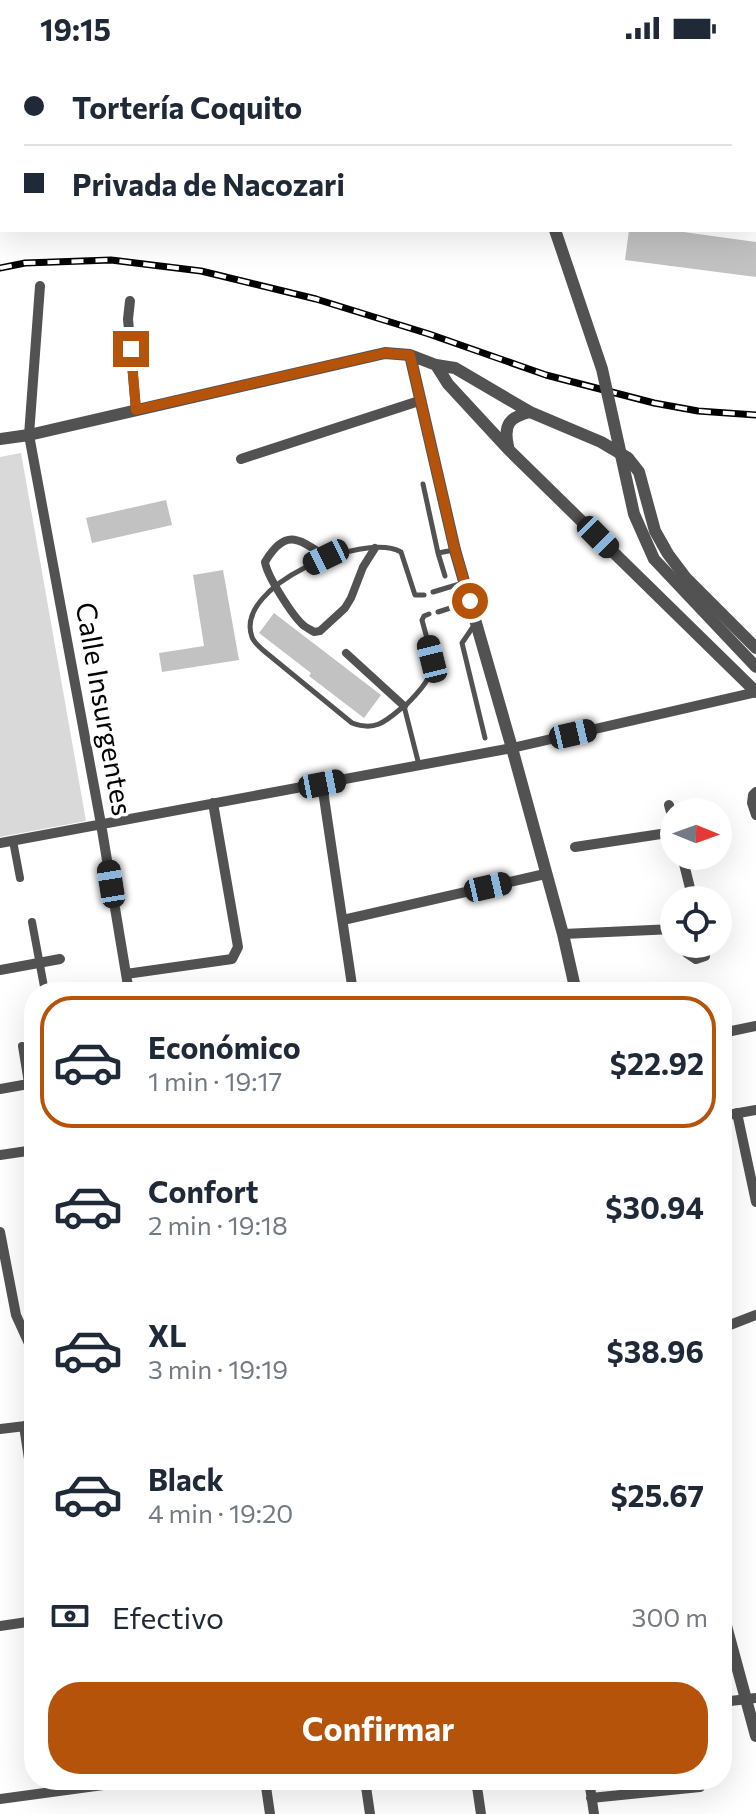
<!DOCTYPE html>
<html lang="es">
<head>
<meta charset="utf-8">
<style>
	body { margin:0; font-family:Commissioner,sans-serif; background:#f2f2f3; color:#1f2937; height:100vh; display:flex; flex-direction:column; font-size:30px; white-space:nowrap }
	* { box-sizing:border-box; margin:0 }
	p { font-size:26px; color:#747a83 }
	.icon { flex:none; width:44px; height:44px; fill:none; stroke:currentColor; stroke-width:2; stroke-linecap:round; stroke-linejoin:round }
	.map { position:relative; flex:1; overflow:hidden }
	.side { position:absolute; left:24px; top:926px; width:708px; height:808px; display:flex; flex-direction:column; background:#fff; border-radius:32px; box-shadow:0 8px 32px #0002 }
	.side>* { flex:none }
	.guide { position:absolute; left:0px; top:0px; width:756px; height:176px; box-shadow:0 8px 32px #0002; display:grid; align-content:center; height:176px; padding:0 24px; background:#fff }
	.needle { width:52px; rotate:91deg }
	.controls { position:absolute; left:660px; top:742px; display:grid; gap:16px }
	.controls a { display:grid; place-items:center; width:72px; height:72px; border-radius:50%; background:#fff; box-shadow:0 8px 32px #0002; font-size:40px }
	.end { position:absolute; width:36px; height:36px; margin:-18px; border:10px solid #b45309; background:#fff; box-shadow:0 0 0 4px #fff }
	.from { border-radius:50% }
	.car { position:absolute; width:24px; height:48px; margin:-24px -12px; border-radius:10px; box-shadow:0 0 6px 2px #0007; background:linear-gradient(#222 24%,#8ab4d8 0 40%,#222 0 76%,#8ab4d8 0 86%,#222 0) }
	.guide b { display:flex; align-items:center; gap:28px; height:76px; font-size:30px }
	.guide b+b { border-top:2px solid #e0e1e3 }
	.guide i { width:20px; height:20px; background:#1f2937 }
	ul { padding:14px 0 0; list-style:none }
	li { display:flex; align-items:center; gap:24px; height:132px; margin:0 16px 12px; padding:0 8px; border:4px solid transparent; border-radius:32px }
	li div { flex:1 }
	li b { display:block; font-size:30px }
	li em { font-style:normal; font-weight:700 }
	li.current { border-color:#b45309 }
	li>.icon { width:72px; height:72px; stroke-width:1.5 }
	.pay { display:flex; align-items:center; gap:20px; height:88px; padding:0 24px; font-size:30px }
	.pay p { margin-inline-start:auto }
	.primary-button { display:flex; gap:16px; margin-top:auto; padding:16px 24px }
	.primary-button a { flex:1; height:92px; border-radius:32px; background:#b45309; color:#fff; font-size:32px; font-weight:700; line-height:92px; text-align:center }
	.status { display:flex; justify-content:space-between; align-items:center; height:56px; padding:0 40px; background:#fff; direction:ltr }
	.status svg { height:22px; fill:currentColor }
	.map>svg:first-child { display:block }
</style>
</head>
<body>
<div class="status"><b>19:15</b><svg viewBox="0 0 49 12"><path d="M0 12V9h3v3zM5 12V6h3v6zM10 12V3h3v9zM15 12V0h3v12zM26 1h20v11H26zM47 4h2v5h-2z"/></svg></div>
<div class="map">
<svg width="756" height="1758" viewBox="0 0 756 1758">
	<rect width="100%" height="100%" fill="#fff"/>
	<path fill="#d9d9d9" d="M21 397 86 765 0 781V401Z"/>
	<path fill="#c2c2c2" d="M629 174H669L756 186V221L625 204Z
		M166 444 172 469 92 487 86 462Z
		M223 514 239 604 162 616 159 597 204 590 193 519Z
		M274 557 381 639 364 662 309 620 311 617 259 577Z"/>
	<g fill="none" stroke-linecap="round" stroke-linejoin="round">
		<path stroke="#525252" stroke-width="5" d="M423 428 438 497 454 494
			M438 497 445 520
			M433 536 463 527
			M438 556 469 546
			M475 568 462 587 485 682
			M405 650C441 614 434 610 422 564L424 560 429 558
			M419 709 404 650C386 665 376 676 352 667L264 595C260 591 254 587 252 581 233 530 363 475 401 496L415 539H424"/>
		<path stroke="#525252" stroke-width="8" d="M326 501C299 483 286 471 265 506 267 520 292 559 303 569 305 571 311 574 314 576L320 575 345 552 351 542 363 511 375 492
			M346 597 404 650
			M13 785 20 822
			M32 866 45 936
			M22 990 28 1027"/>
		<path stroke="#525252" stroke-width="10" d="M329 0 330 2
			M473 0V2
			M60 2V0
			M346 2 356 0
			M0 81H2
			M40 230 29 379 101 768 129 936
			M130 245 128 263 136 354
			M241 403 419 345
			M322 728 353 936
			M756 736 753 739 752 747 756 759
			M669 749 674 767
			M0 787 512 692 756 636
			M575 791 674 776
			M682 800 693 844
			M343 864 545 818
			M563 878 674 873
			M683 888 687 897 696 903 705 900V888
			M0 914 60 903
			M126 918 232 903 238 891 213 747
			M561 936 575 935
			M722 977 756 970
			M0 1033 34 1027
			M737 1057 756 1146
			M722 1060 756 1054
			M0 1099 34 1094
			M0 1176 16 1259 31 1292 34 1314
			M722 1272 756 1259
			M24 1370 34 1436
			M0 1373 34 1369
			M0 1570 34 1565
			M722 1646 756 1642
			M265 1724 270 1758
			M365 1724 370 1758
			M476 1724 481 1758
			M589 1724 594 1758
			M591 1742 700 1731
			M0 1743 140 1724"/>
		<path stroke="#525252" stroke-width="12" d="M497 0V2
			M410 299 455 494 512 692 563 878 576 936
			M436 309 448 328 508 393 756 636
			M0 383 29 379 385 297 410 299 436 309 455 312 530 356 601 386 628 402 639 416 655 475 668 498 686 522 756 592
			M508 390C503 368 510 361 530 356
			M722 1555 756 1680"/>
		<defs>
			<path id="rail" d="M0 212 25 207 111 204 201 215 316 243 429 278 546 319 654 347 698 355 756 359"/>
		</defs>
		<use href="#rail" stroke="#000" stroke-width="7"/>
		<use href="#rail" stroke="#fff" stroke-width="4" stroke-dasharray="12" stroke-linecap="butt"/>
		<path stroke="#525252" stroke-width="12" d="M555 174 602 313 634 458 654 503 756 611"/>
	</g>
	<g fill="none" stroke-linecap="round" stroke-linejoin="round">
		<path stroke="#b45309" stroke-width="10" d="M131 293 136 354 385 297 410 299 455 494 470 545"/>
	</g>
	<g text-anchor="middle" stroke-width="7" stroke-linejoin="round" paint-order="stroke">
		<g font-size="28" fill="#000" stroke="#fff">
			<text transform="translate(104 653) rotate(80)" y="10">Calle Insurgentes</text>
		</g>
	</g>
</svg>
<div class="controls">
<a><svg class="needle" viewBox="-14 -14 28 28"><path d="M0-13l5 13h-10z" fill="#e53935"/><path d="M0 13l5-13h-10z" fill="#747a83"/></svg></a>
<a><svg class="icon" aria-label="locate" viewBox="0 0 24 24"><circle cx="12" cy="12" r="6"/><path d="M12 2v4M12 18v4M2 12h4M18 12h4"/></svg></a>
</div>
<i class="end from" style="left:470px;top:545px"></i>
<i class="end" style="left:131px;top:293px"></i>
<i class="car" style="left:598px;top:481px;rotate:135deg"></i>
<i class="car" style="left:326px;top:501px;rotate:244deg"></i>
<i class="car" style="left:432px;top:603px;rotate:346deg"></i>
<i class="car" style="left:573px;top:678px;rotate:77deg"></i>
<i class="car" style="left:322px;top:728px;rotate:79deg"></i>
<i class="car" style="left:111px;top:828px;rotate:351deg"></i>
<i class="car" style="left:488px;top:831px;rotate:77deg"></i>
<div class="guide">
<b><i class="from"></i>Tortería Coquito</b>
<b><i></i>Privada de Nacozari</b>
</div>
<section class="side">
<ul>
<li class="current"><svg class="icon" aria-label="car" viewBox="0 0 24 24"><path d="M5 17H2v-5l4-1 3-4h7l3 4 3 1v5h-3M9 17h6M6 11h13"/><circle cx="7" cy="17" r="2"/><circle cx="17" cy="17" r="2"/></svg><div><b>Económico</b><p>1 min · 19:17</p></div><em>$22.92</em></li>
<li><svg class="icon" aria-label="car" viewBox="0 0 24 24"><path d="M5 17H2v-5l4-1 3-4h7l3 4 3 1v5h-3M9 17h6M6 11h13"/><circle cx="7" cy="17" r="2"/><circle cx="17" cy="17" r="2"/></svg><div><b>Confort</b><p>2 min · 19:18</p></div><em>$30.94</em></li>
<li><svg class="icon" aria-label="car" viewBox="0 0 24 24"><path d="M5 17H2v-5l4-1 3-4h7l3 4 3 1v5h-3M9 17h6M6 11h13"/><circle cx="7" cy="17" r="2"/><circle cx="17" cy="17" r="2"/></svg><div><b>XL</b><p>3 min · 19:19</p></div><em>$38.96</em></li>
<li><svg class="icon" aria-label="car" viewBox="0 0 24 24"><path d="M5 17H2v-5l4-1 3-4h7l3 4 3 1v5h-3M9 17h6M6 11h13"/><circle cx="7" cy="17" r="2"/><circle cx="17" cy="17" r="2"/></svg><div><b>Black</b><p>4 min · 19:20</p></div><em>$25.67</em></li>
</ul>
<div class="pay"><svg class="icon" aria-label="cash" viewBox="0 0 24 24"><path d="M3 7h18v10H3z"/><circle cx="12" cy="12" r="2"/></svg>Efectivo<p>300 m</p></div>
<div class="primary-button"><a>Confirmar</a></div>
</section>
</div>
</body>
</html>
